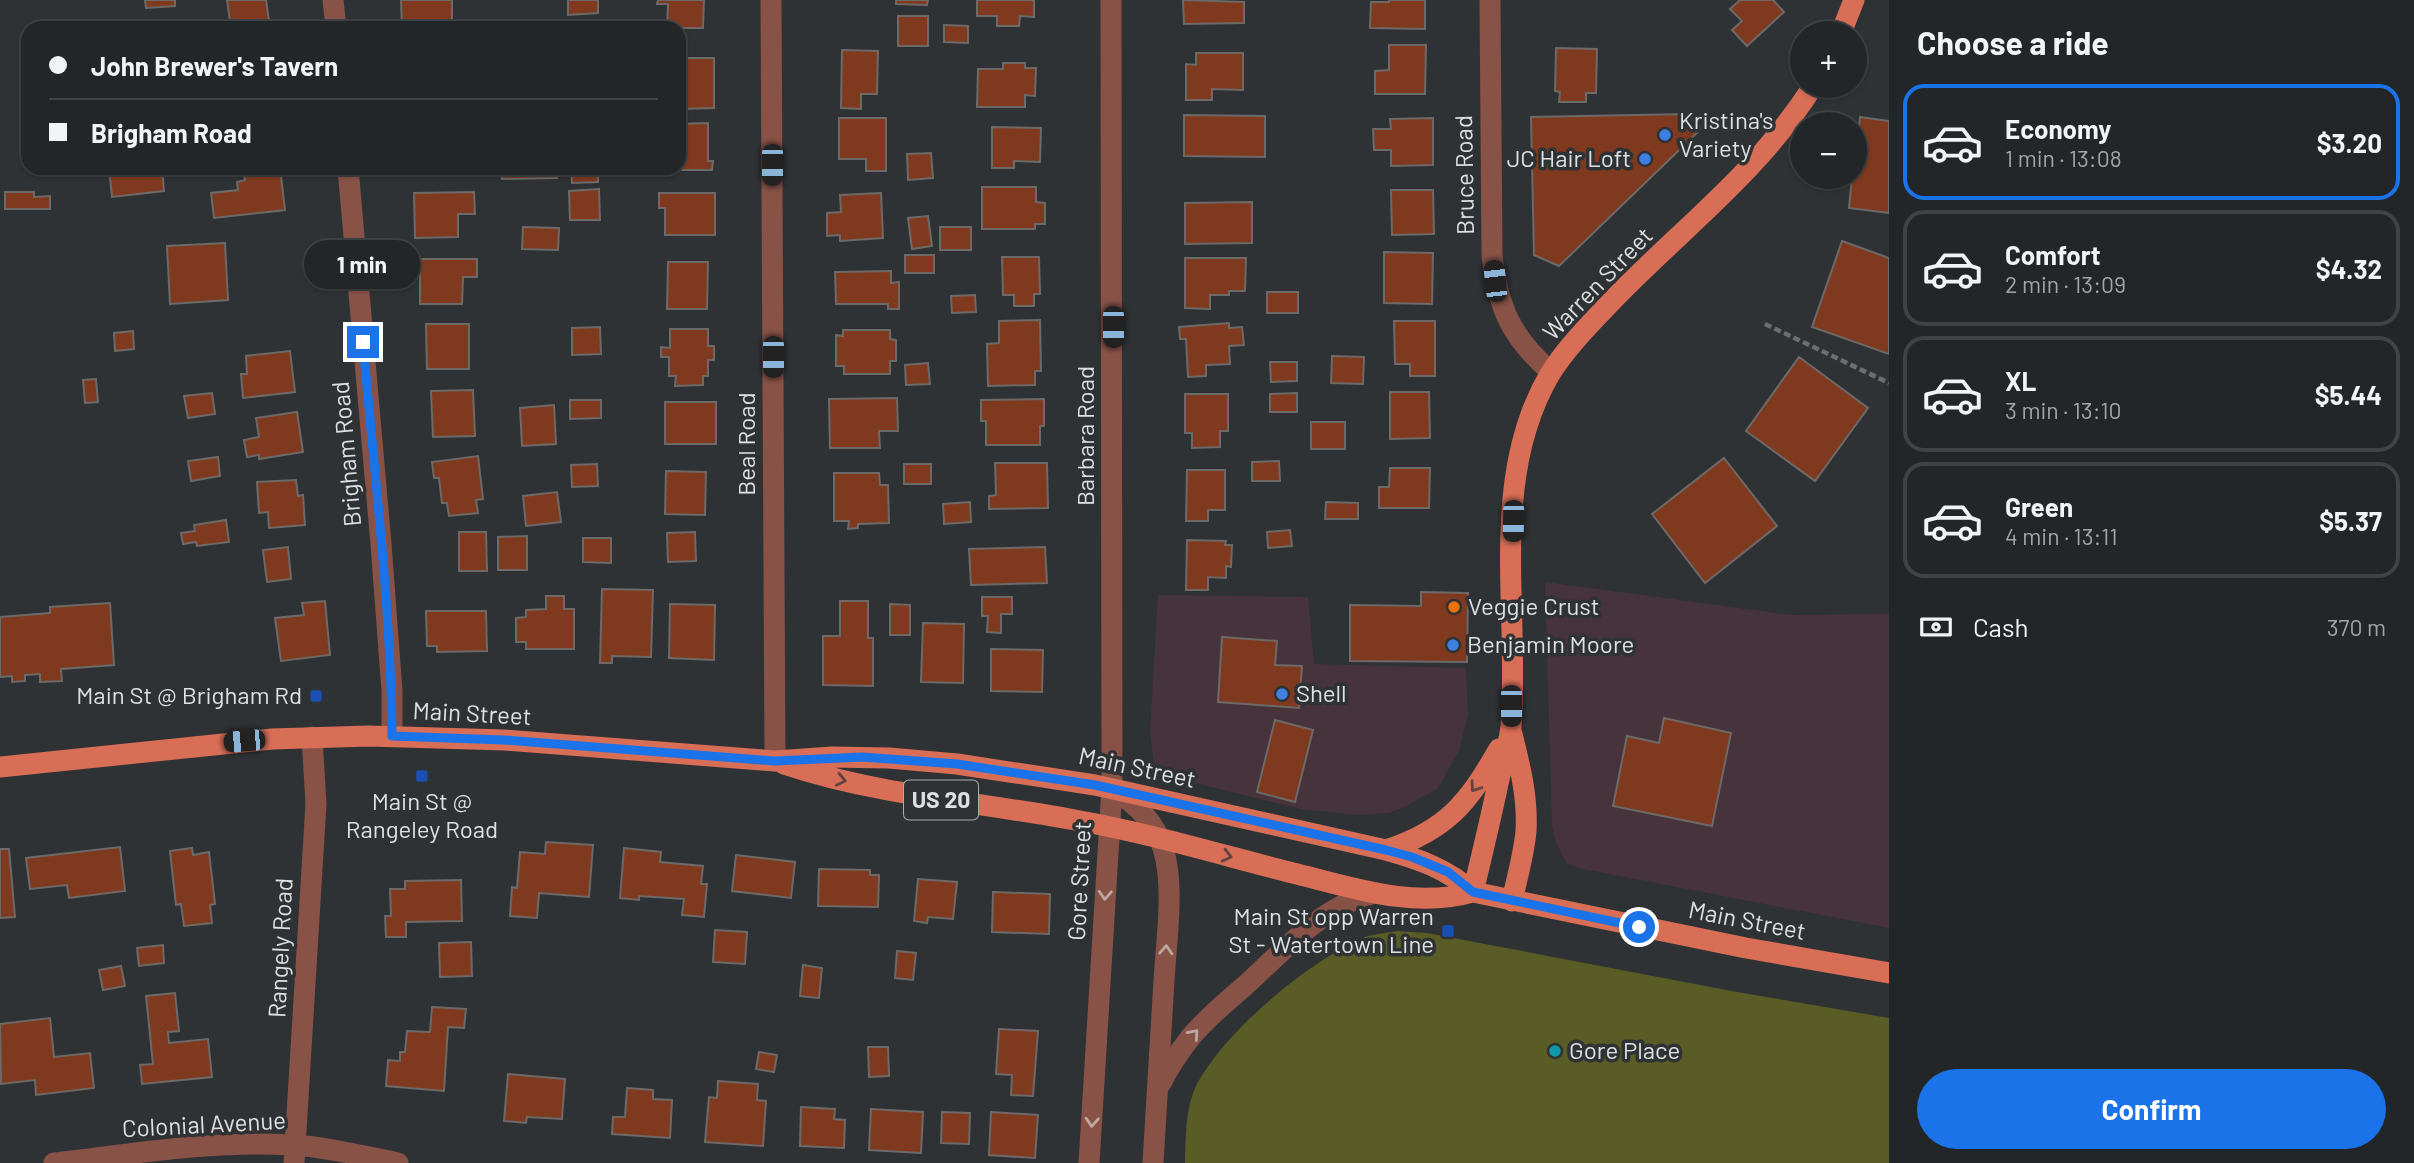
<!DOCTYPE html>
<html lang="en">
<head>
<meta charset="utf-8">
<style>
	body { margin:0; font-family:Barlow,sans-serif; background:#2f3234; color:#f1f3f6; height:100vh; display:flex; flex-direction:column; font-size:26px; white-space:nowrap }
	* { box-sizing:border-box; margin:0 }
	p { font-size:23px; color:#a3a5a8 }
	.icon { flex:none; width:38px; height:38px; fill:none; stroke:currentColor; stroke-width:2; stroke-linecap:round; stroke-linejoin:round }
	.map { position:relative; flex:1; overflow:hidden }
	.panel { display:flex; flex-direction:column; background:#232628; width:525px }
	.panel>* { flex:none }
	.guide { position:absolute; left:21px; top:21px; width:665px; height:154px; border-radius:21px; box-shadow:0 2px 5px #0004,0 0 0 2px #404345; display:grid; align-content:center; height:154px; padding:0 28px; background:#232628 }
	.tools { position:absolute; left:1790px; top:21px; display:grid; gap:14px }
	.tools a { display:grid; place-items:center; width:77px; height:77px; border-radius:50%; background:#232628; box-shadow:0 2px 5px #0004,0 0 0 2px #404345; font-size:35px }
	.end { position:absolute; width:32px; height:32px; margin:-16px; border:9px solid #1a73e8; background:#fff; box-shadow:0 0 0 4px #fff }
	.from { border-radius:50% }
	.bubble { position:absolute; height:49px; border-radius:24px; background:#232628; box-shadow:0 2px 5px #0004,0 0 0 2px #404345; font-size:23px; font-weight:700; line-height:49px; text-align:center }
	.car { position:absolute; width:21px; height:42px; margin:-21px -10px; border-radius:9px; box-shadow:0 0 5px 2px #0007; background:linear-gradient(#222 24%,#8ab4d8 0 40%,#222 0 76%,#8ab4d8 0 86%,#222 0) }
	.guide b { display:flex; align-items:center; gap:24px; height:66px; font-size:26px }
	.guide b+b { border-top:2px solid #404345 }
	.guide i { width:18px; height:18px; background:#f1f3f6 }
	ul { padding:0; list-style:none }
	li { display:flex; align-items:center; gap:21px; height:116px; margin:0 14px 10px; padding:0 14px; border:4px solid #404345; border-radius:21px }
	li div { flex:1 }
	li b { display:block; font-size:26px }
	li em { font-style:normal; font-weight:700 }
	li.on { border-color:#1a73e8 }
	li>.icon { width:63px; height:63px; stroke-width:1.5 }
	h2 { padding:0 28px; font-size:32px; line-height:84px }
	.pay { display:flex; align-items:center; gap:18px; height:77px; padding:0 28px; font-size:26px }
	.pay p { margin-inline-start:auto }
	.button { display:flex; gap:14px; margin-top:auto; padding:14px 28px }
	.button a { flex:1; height:80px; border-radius:42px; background:#1a73e8; color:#fff; font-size:28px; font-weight:700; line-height:80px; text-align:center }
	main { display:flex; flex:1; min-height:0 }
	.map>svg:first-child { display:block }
</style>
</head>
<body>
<main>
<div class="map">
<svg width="1889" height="1163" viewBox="0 0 1889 1163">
	<rect width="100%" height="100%" fill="#2f3235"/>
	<path fill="#46333b" d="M1545 582 1791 615 1889 614V928L1578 868 1566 862 1556 843 1552 824Z
		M1158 595 1308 597 1314 664 1466 668 1468 714 1459 751 1438 788 1405 807 1388 813 1358 815 1300 809 1163 775 1154 765 1150 732Z"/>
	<path fill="#595c24" d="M1397 931 1427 933 1737 992 1889 1018V1163H1185C1186 1137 1185 1108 1197 1084 1225 1031 1310 960 1365 937 1375 934 1386 933 1397 931Z"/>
	<path fill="#7f391e" stroke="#6d6967" stroke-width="2" d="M145 0H175V6L146 8Z
		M227 0H266L269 21 263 22V28H247L246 26 231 28Z
		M401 0H452V27L402 28Z
		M568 0H598V13L568 15Z
		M658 0H704L703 28H667L668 4H657Z
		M896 0H928L927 5 896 4Z
		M977 0H1034V17L1020 16 1019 26H997V16H977Z
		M1183 0 1244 2V23L1184 24Z
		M1389 0H1425V29L1370 28 1371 2H1389Z
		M1740 0H1773L1784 12 1747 46 1732 30 1742 21 1730 9Z
		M898 16H928V46H898Z
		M498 22V28H469V23Z
		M944 25 968 26V43L944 42Z
		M1389 45H1426L1425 94H1375V71L1389 70Z
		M1556 48 1597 49 1596 93H1586V102H1559L1560 92 1555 91Z
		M842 50 878 51 877 94H861V109L841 108Z
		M1196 53H1243V90L1212 89V100H1186V64L1196 65Z
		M679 58H714V108L679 109Z
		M1003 63H1025V68H1036L1035 96 1025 95V107H977L978 69H1003Z
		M1688 114 1702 128 1559 266 1534 255 1531 117Z
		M1184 115 1265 116V157L1184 156Z
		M1860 117 1889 121V213L1849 208 1852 177H1855Z
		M839 118H886V171H866V159H839Z
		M1433 118V165L1391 166V150H1374L1373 129H1391L1390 119Z
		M708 123V161H713L712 170H668V168H679V124Z
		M992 127 1041 128 1040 162 1014 161V168H992Z
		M931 153 933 178 908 180 907 154Z
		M109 168H162L164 191 112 197Z
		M243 168H280L285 210 214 218 211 193 238 190 237 182 245 180Z
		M501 168H557V178L502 179Z
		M571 168H598V182L572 183Z
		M982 187H1036V202L1045 203V224H1035V229H982Z
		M599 189 600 220H570L569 191Z
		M1391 190H1433L1434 234 1392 235Z
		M5 192H34V197L50 196V209H5Z
		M474 192 475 214H458V237L415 238 414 193Z
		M659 193H715V235H665V208H659Z
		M881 193 883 238 840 241V235L827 236V213L841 212 840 195Z
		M1252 202V243L1185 244V203Z
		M928 216 932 246 912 249 908 218Z
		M523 227 559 228 558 250 522 249Z
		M940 227H971V250H940Z
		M1842 241 1889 258V354L1812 327Z
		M225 243 228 300 170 304 167 246Z
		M1384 252 1433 253 1432 304 1384 303Z
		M905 255H934V273H905Z
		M1002 257H1039L1040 294H1034V306H1014V295H1003Z
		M1185 258H1246L1245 291H1229V295H1210V309L1185 308Z
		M420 259H477V277H463L462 304H420Z
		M668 262H708L707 309H667Z
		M891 271V283L899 282V309H888V304H836L835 272Z
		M1267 292H1298V313H1267Z
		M975 295 976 312 952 313 951 296Z
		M1040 320 1041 371H1035V385L988 386 987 344 999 343V321Z
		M1394 321H1435V376H1410V364H1395Z
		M1229 323V328L1242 327 1244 345 1229 346 1230 364 1206 365V376L1188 377 1186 339H1180L1179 327Z
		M426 324H469V369H427Z
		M600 327 601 354 572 355V328Z
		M670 329H708V346H714V360H708V376H703V385L675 386 676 376H669V357H661V347L670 348Z
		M843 330H890V339L896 340V361H890V374H844V366H836V335L843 336Z
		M133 331 134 349 115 351 114 333Z
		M290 351 295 392 243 398 241 374H247L246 356Z
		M1332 356 1364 357 1363 384 1331 383Z
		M1799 357 1868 408 1815 481 1746 431Z
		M1270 362H1297V381L1271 382Z
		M928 363 930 384 906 385 905 365Z
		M96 379 98 402 85 403 83 380Z
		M473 390 475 436 433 437 431 391Z
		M1390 392H1429L1430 438 1390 439Z
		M212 393 215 414 188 418 184 396Z
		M1297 393V412H1270V394Z
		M1185 394H1228V431H1220V447L1192 448V433H1185Z
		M897 398 898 431H879L880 448H830L829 399Z
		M1044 399V426H1040V445H986V421H981V400Z
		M570 400H601V418L570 419Z
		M665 402H716V444H665Z
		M554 405 556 444 522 446 520 408Z
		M297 412 303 452 259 459V455L247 457 244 440 259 437 256 418Z
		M1311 422H1345V449H1311Z
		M478 456 483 499 476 500 478 513 449 516 447 503H442L439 478H434L432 462Z
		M218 457 220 476 191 481 188 461Z
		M1724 458 1777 526 1705 583 1652 514Z
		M1279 461 1280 481H1252V462Z
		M995 463H1047L1048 508 989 509V496L996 495Z
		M597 464 598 486 572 487 571 465Z
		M904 464H931V484H904Z
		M1390 468H1430L1429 508H1379V487H1389Z
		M1187 470H1225V510H1208V521H1186Z
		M666 471 706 472 705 515 665 514Z
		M834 473H879L880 485H888L889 523 858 524V528L848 529 849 521H834Z
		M296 480 298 496 303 495 305 525 269 528 268 512 259 513 257 482Z
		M557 492 561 522 526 526 523 496Z
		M970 502 971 522 944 524 943 504Z
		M1326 502 1358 503V519H1325Z
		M226 520 229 542 197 546 196 542 183 544 181 533 195 531 194 525Z
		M1290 530 1292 546 1268 548 1267 532Z
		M459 532H486L487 571H459Z
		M695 532 696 561 668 562 667 533Z
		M527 536V570H498V537Z
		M583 538H611V563L583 562Z
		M1187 540 1226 541 1225 545H1232L1231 567 1226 566V578L1208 577V590H1186Z
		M288 547 291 579 267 582 263 550Z
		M1045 547 1047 583 971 585 969 549Z
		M602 589 653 590 651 657 612 656V663H600Z
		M1421 592 1468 593 1467 662 1350 661V605L1421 606Z
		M546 596H564V609H574V649H526V642H516V618L526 617V610L546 609Z
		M982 597H1012V614H1001V633L987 632 988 616H982Z
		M325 601 330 655 281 661 275 618 304 615 302 603Z
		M840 601H868V638H873V686L823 685V636H840Z
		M110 603 114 665 61 669 62 681 40 682V674L25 675V681L12 682V676L0 677V617L50 613V607Z
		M670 604 715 605 714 660 669 658Z
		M890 604 910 605V635H890Z
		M426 611H486L487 651 437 652V646H427Z
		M923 623 964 624 963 683 921 682Z
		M1222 637 1277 641 1275 665 1302 666 1299 708 1218 702Z
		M991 649 1043 650 1042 692 991 691Z
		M1664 718 1731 733 1712 826 1613 806 1627 736 1659 743Z
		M1275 720 1313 730 1295 802 1257 792Z
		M546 842 593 845 589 897 539 893 537 918 510 916 512 887 517 888 520 852 545 854Z
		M120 847 125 891 69 898 67 885 30 889 26 858Z
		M192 848 193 855 209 852 215 904 210 905 212 923 184 926 181 904 176 905 170 851Z
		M624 848 661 852 660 862 703 866 701 884H707L704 917 682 915 684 899 639 896V900L620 898Z
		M0 849H9L15 917 0 918Z
		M736 855 795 862 791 898 732 891Z
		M819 869 870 870V875H879L878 907 818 906Z
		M918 879 957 882 953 919 928 917 927 923 914 921Z
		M461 880 462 921 406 922V937H386L385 916H391L390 889H405V881Z
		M993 892 1050 894 1049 934 992 932Z
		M715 930 747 932 745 964 713 962Z
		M471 942 472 976 440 977 439 943Z
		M163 945 164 963 139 966 137 948Z
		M897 951 916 953 913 980 895 978Z
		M803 965 822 968 819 998 800 996Z
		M121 966 125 986 103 990 99 970Z
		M175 993 179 1031 168 1032 169 1043 208 1039 212 1077 142 1084 140 1065 153 1064 146 996Z
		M432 1007 466 1009 464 1028 448 1027 444 1091 386 1086 388 1060 400 1061V1052H405L407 1031 430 1032Z
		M50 1018 54 1057 90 1053 94 1088 36 1095 35 1080 1 1084 0 1024Z
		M999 1029 1038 1031 1033 1096 1011 1095 1012 1075 996 1074Z
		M868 1047H888L889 1076 869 1077Z
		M759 1052 777 1055 774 1072 756 1069Z
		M508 1074 565 1079 562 1119 527 1117 526 1123 504 1121Z
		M718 1081 758 1084 757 1100 766 1101 763 1146 705 1142 709 1097 717 1098Z
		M627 1088 653 1090V1099L672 1100 670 1138 612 1134 613 1117H625Z
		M801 1107 835 1109 834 1119 845 1120 844 1148 800 1146Z
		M871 1109 923 1112 921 1153 869 1150Z
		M942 1112 970 1113 969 1144 941 1143Z
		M991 1112 1038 1115 1035 1158 989 1155Z"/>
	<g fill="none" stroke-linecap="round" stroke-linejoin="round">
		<path stroke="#6b6e70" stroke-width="4.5" stroke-dasharray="7 3.5" stroke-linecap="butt" d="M1765 324 1889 383"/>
		<path stroke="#885247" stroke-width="21" d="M333 0 336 28
			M771 0 775 761
			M1490 0 1492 255C1498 308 1511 337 1551 372
			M348 168 381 544 392 691V736
			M1112 788C1131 801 1150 816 1159 838 1177 876 1166 940 1164 981 1160 1042 1157 1102 1153 1163
			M1161 1083C1169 1067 1179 1052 1190 1038 1207 1017 1229 1000 1249 982 1286 948 1324 905 1375 893
			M54 1163C133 1154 213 1140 293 1145 328 1147 363 1156 398 1163
			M294 1163 316 804 312 737
			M1089 1163 1112 788 1111 0"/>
		<path stroke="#d96e57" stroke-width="21" d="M1841 33 1854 0
			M784 764C880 796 981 802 1080 821 1153 834 1225 856 1297 874 1354 888 1414 909 1473 892L1746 948 1889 973
			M0 767 272 739 369 736 504 740 775 761 832 757 889 758 957 764 1095 785 1386 850C1419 859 1447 869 1473 892
			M1386 850C1447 830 1468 803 1499 749
			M1473 892C1482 855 1491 817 1499 779 1503 762 1509 744 1511 727 1520 611 1488 479 1550 374 1566 348 1590 324 1611 302 1679 231 1760 171 1813 86
			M1512 901C1517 878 1524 854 1526 831 1528 798 1520 766 1512 734"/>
	</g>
	<defs><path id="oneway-chevron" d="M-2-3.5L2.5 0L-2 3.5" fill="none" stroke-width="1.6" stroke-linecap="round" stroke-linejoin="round" transform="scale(1.75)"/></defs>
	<g stroke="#62443f">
		<use href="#oneway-chevron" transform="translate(841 780) rotate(13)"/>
		<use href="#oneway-chevron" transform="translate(1475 787) rotate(125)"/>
		<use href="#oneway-chevron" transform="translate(1227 856) rotate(14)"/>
	</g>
	<g stroke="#bca7a3">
		<use href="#oneway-chevron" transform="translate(1105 895) rotate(93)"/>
		<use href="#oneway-chevron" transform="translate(1166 950) rotate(-87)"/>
		<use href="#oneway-chevron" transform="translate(1194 1034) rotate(-49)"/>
		<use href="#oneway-chevron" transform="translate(1092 1122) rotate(93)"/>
	</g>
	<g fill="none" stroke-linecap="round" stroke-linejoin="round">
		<path stroke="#1a73e8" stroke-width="9" d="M363 342C374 473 391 605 392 736L504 740 775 761 862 757 957 764 1095 785 1386 850 1412 857 1448 872 1473 892 1639 927"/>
	</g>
	<g fill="#3f7fe0" stroke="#2f3235" stroke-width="2.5">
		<circle cx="1665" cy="135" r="7"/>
		<circle cx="1645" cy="159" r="7"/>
		<circle cx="1453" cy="645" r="7"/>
		<circle cx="1282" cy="694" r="7"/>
	</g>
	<circle fill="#e8710a" stroke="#2f3235" stroke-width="2.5" cx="1454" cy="607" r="7"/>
	<g fill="#1a4fb4" stroke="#2f3235" stroke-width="2.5">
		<rect x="309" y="689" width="14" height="14" rx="3.5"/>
		<rect x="415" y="769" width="14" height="14" rx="3.5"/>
		<rect x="1441" y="924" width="14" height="14" rx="3.5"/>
	</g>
	<circle fill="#0f9aa8" stroke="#2f3235" stroke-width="2.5" cx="1555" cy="1051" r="7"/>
	<g text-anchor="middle" stroke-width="7" stroke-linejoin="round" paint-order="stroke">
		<rect fill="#2f3235" stroke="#aaacad" stroke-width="2" x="904" y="780.5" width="74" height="39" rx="5"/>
		<g font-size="23" font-weight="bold" fill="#dee0e1">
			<text x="941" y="808">US 20</text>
		</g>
		<g font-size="24" fill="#dee0e1" stroke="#2f3235" text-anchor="start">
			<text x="1679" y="129">Kristina's<tspan x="1679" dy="28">Variety</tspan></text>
			<text x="1631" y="167" text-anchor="end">JC Hair Loft</text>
			<text x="1468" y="615">Veggie Crust</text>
			<text x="1467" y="653">Benjamin Moore</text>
			<text x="1296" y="702">Shell</text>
			<text x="302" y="704" text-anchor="end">Main St @ Brigham Rd</text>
			<text x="422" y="810" text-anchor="middle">Main St @<tspan x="422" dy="28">Rangeley Road</tspan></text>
			<text x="1434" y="925" text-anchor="end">Main St opp Warren<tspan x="1434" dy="28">St - Watertown Line</tspan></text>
			<text x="1569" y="1059">Gore Place</text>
		</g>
		<g font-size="24" fill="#dee0e1" stroke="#2f3235">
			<text transform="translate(1465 175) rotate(-91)" y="8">Bruce Road</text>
			<text transform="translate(1598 284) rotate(-46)" y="8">Warren Street</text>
			<text transform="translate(1086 436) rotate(-90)" y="8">Barbara Road</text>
			<text transform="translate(747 444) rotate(-90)" y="8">Beal Road</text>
			<text transform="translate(347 454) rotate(-95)" y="8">Brigham Road</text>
			<text transform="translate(472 714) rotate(3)" y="8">Main Street</text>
			<text transform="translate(1137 768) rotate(12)" y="8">Main Street</text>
			<text transform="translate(1080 881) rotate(-87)" y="8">Gore Street</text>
			<text transform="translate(1747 921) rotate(11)" y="8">Main Street</text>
			<text transform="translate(281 948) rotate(-87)" y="8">Rangely Road</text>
			<text transform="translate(204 1125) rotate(-3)" y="8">Colonial Avenue</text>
		</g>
	</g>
</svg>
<div class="tools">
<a>+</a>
<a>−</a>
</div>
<i class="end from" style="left:1639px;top:927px"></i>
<i class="end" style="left:363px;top:342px"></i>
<div class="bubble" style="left:304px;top:240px;width:116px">1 min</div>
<i class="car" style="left:772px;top:165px;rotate:180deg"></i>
<i class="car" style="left:1495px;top:281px;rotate:354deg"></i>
<i class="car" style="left:1113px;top:327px;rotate:180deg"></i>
<i class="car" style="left:773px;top:357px;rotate:180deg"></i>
<i class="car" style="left:1513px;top:521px;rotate:181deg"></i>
<i class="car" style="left:1511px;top:706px;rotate:180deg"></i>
<i class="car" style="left:244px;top:741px;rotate:265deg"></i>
<div class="guide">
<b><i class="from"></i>John Brewer's Tavern</b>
<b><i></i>Brigham Road</b>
</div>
</div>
<section class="panel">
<h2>Choose a ride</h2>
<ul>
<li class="on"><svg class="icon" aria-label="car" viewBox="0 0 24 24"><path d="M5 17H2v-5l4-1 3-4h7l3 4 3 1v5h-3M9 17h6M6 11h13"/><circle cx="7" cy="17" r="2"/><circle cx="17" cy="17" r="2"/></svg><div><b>Economy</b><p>1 min · 13:08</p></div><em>$3.20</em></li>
<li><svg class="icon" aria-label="car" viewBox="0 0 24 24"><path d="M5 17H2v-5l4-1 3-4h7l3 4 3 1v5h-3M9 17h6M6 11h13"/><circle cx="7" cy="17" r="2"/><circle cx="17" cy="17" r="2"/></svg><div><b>Comfort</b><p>2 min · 13:09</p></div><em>$4.32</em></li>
<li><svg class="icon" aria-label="car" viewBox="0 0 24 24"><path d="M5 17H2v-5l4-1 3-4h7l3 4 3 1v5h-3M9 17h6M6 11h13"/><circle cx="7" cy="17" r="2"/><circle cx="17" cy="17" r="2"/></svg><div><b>XL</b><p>3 min · 13:10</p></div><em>$5.44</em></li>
<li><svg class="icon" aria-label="car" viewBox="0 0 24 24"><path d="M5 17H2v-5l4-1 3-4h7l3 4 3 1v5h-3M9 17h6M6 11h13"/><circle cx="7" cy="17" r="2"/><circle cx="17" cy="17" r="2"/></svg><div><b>Green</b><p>4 min · 13:11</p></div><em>$5.37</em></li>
</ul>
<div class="pay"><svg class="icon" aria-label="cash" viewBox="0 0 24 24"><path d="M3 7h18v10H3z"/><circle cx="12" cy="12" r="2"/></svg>Cash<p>370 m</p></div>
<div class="button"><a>Confirm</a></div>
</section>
</main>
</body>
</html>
